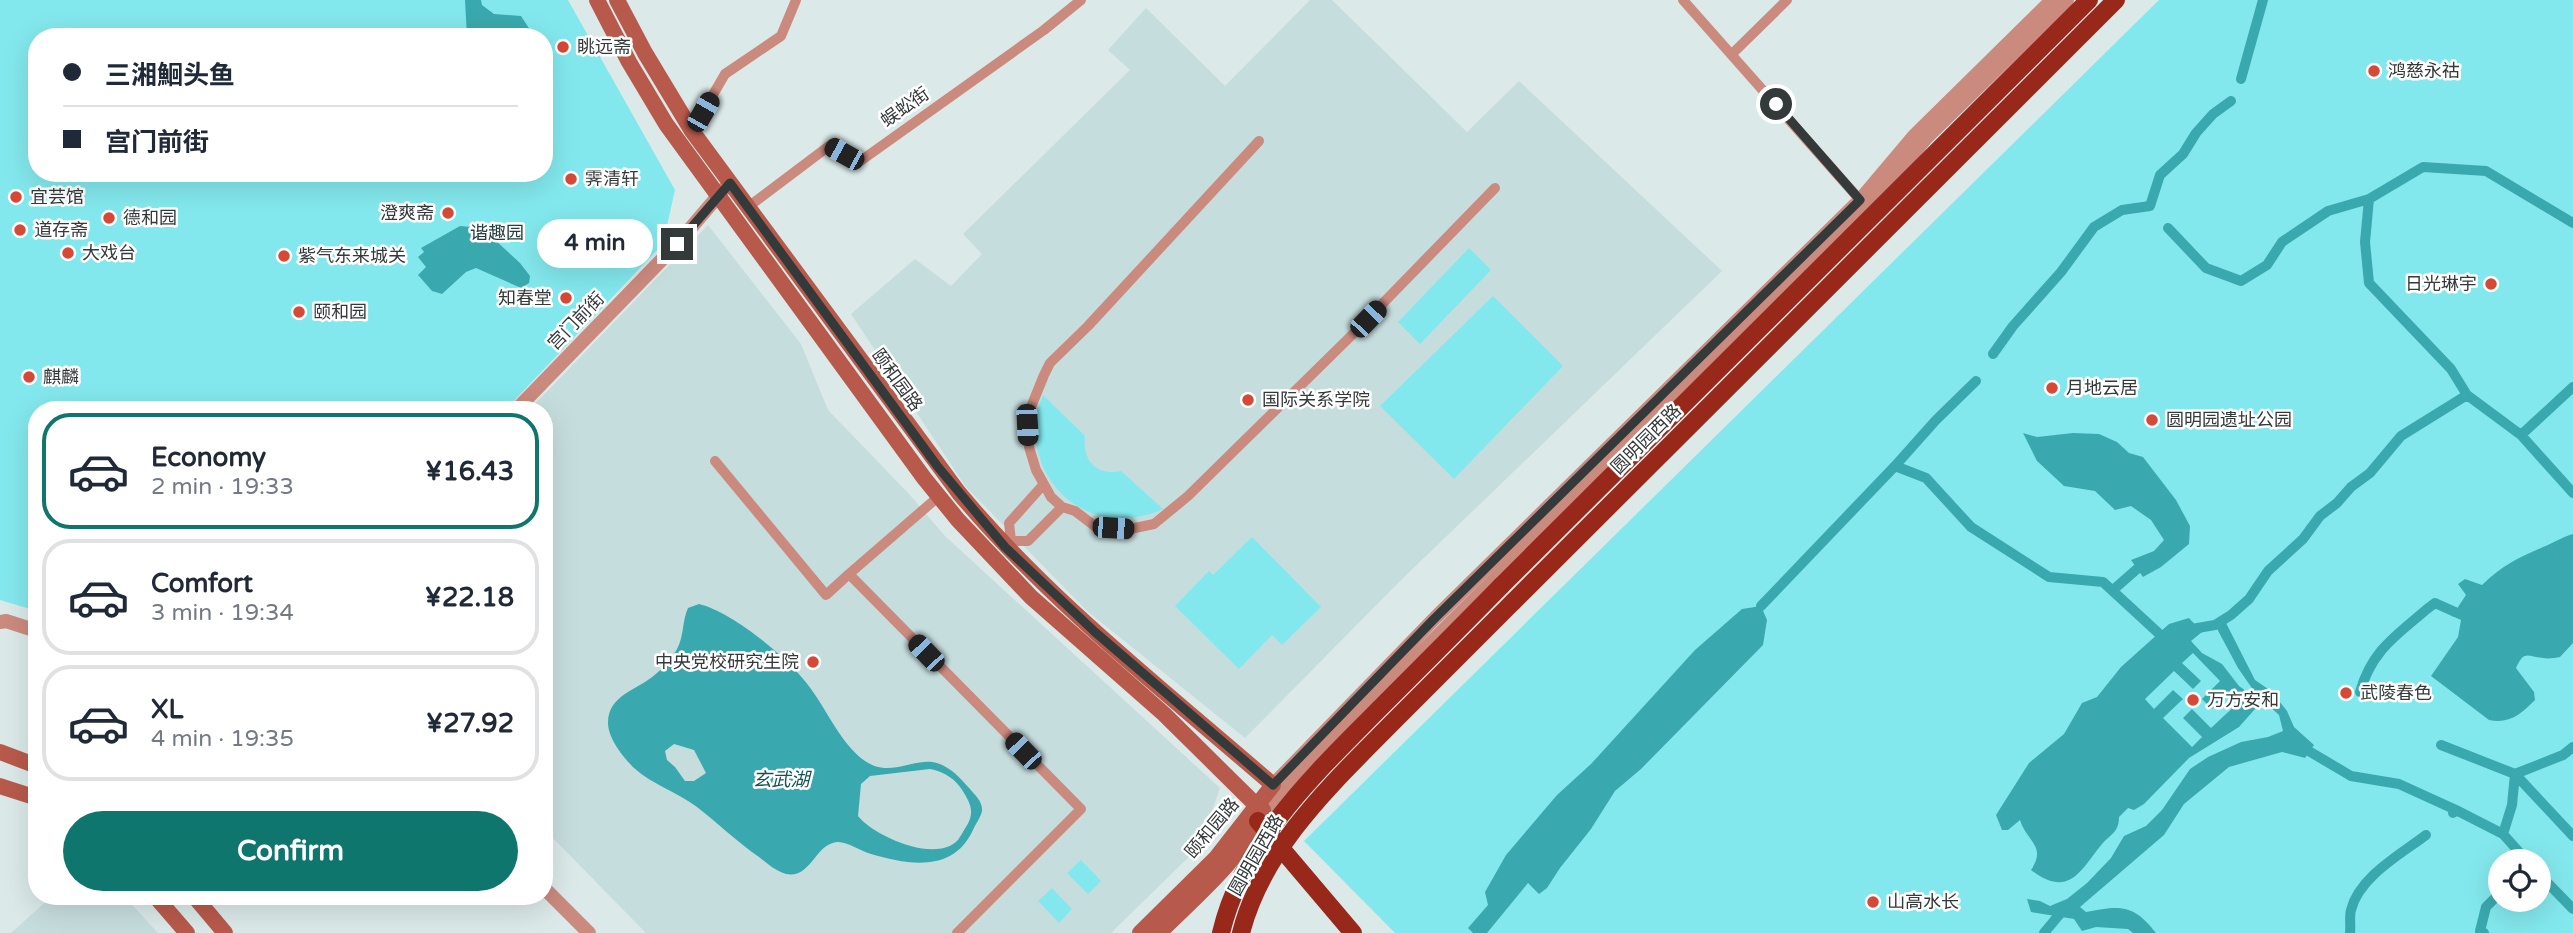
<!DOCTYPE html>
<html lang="en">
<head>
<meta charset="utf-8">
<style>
	body { margin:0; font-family:"Varela Round","Noto Sans SC",sans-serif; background:#f2f2f3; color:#1f2937; height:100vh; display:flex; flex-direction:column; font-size:26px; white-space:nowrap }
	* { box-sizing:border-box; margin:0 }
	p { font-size:23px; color:#747a83 }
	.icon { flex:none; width:38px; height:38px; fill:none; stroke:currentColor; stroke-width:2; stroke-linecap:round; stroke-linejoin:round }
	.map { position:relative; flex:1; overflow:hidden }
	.side { position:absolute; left:28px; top:401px; width:525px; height:504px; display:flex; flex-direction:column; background:#fff; border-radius:28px; box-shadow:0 7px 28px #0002 }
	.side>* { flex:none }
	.banner { position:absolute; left:28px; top:28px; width:525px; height:154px; border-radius:28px; box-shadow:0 7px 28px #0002; display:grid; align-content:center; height:154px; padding:0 35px; background:#fff }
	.buttons { position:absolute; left:2488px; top:849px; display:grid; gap:14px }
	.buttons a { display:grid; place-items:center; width:63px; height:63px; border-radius:50%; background:#fff; box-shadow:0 7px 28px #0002; font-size:35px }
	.end { position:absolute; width:32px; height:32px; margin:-16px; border:9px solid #343a3a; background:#fff; box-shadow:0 0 0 4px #fff }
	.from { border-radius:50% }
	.bubble { position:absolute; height:49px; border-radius:24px; background:#fff; box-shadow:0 7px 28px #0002; font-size:23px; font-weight:700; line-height:49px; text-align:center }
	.car { position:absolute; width:21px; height:42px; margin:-21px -10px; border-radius:9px; box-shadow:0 0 5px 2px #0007; background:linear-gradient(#222 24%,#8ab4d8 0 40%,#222 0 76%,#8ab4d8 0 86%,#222 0) }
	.banner b { display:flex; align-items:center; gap:24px; height:66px; font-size:26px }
	.banner b+b { border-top:2px solid #e0e1e3 }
	.banner i { width:18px; height:18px; background:#1f2937 }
	ul { padding:12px 0 0; list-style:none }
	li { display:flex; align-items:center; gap:21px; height:116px; margin:0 14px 10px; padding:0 21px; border:4px solid #e0e1e3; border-radius:28px }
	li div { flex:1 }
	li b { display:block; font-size:26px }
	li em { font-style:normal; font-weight:700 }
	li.current { border-color:#0f766e }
	li>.icon { width:63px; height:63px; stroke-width:1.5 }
	.button { display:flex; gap:14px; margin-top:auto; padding:14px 35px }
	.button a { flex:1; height:80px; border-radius:42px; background:#0f766e; color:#fff; font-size:28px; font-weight:700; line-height:80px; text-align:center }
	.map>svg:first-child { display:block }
</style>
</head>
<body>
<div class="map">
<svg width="2573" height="933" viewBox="0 0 2573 933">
	<rect width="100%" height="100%" fill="#dbe9e9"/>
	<path fill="#c6ddde" d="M1310 0H1332L1467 132 1519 81 1722 271 1398 583 1245 738 1087 611 966 487 851 314 915 259 951 286 982 254 963 234 1130 70 1108 50 1146 8 1225 86Z
		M708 225 801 344 828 410 909 494 945 536 1220 788 1200 846 1111 933H646L544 829V410H529Z
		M52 896H124L158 933H11Z"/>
	<path fill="#83e8ed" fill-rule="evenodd" d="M0 0H568L675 190 663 244 506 409 37 410V611L0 600ZM37 37H544V173H37Z
		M2159 0H2573V933H1395L1304 841ZM2501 861H2539V900H2501Z
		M1469 248 1491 270 1420 344 1398 322Z
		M1493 296 1563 366 1454 479 1380 406Z
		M1043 395 1085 436C1082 461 1097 476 1121 471L1163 509C1097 539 1032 493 1035 421 1036 412 1040 403 1043 395Z
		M1252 537 1321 607 1282 645 1272 635 1239 669 1175 606 1209 571 1213 575Z
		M1081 860 1101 881 1088 894 1067 873Z
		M1052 888 1072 909 1059 923 1038 901Z"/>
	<path fill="#3aa9af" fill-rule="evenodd" d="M465 0H481L482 5 494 14 521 16 532 33 530 37H467Z
		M460 226 482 228 520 263 530 276 529 283 521 288 476 268 466 272 442 294 432 291 418 275 426 267 418 257 424 252 421 248Z
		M2023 433 2037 437 2073 433 2099 434 2117 442 2129 453 2143 457 2176 500 2190 526 2189 544 2161 567 2143 577 2131 560 2154 551 2164 540 2151 520 2131 506 2115 510 2095 491 2064 486 2037 461Z
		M2573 534V643L2560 657C2555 658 2548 659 2543 658 2527 656 2524 650 2516 668L2534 692 2535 700C2521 714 2510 724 2489 720L2431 676 2458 637 2461 620 2452 616 2466 595 2458 584 2465 579 2482 585C2501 566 2519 557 2543 547 2553 543 2562 537 2573 534Z
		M699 604C733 612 791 660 811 689 828 712 841 744 865 761 891 779 915 756 937 763 952 768 960 778 970 789 975 795 983 802 982 811 981 817 975 825 973 830 953 873 909 865 871 854 861 851 846 841 837 842 815 844 811 879 786 874 775 871 767 863 759 857 737 842 718 823 697 807 677 792 653 785 634 768 624 758 608 739 608 723 608 694 639 690 657 673 664 667 673 657 677 649 684 637 682 621 688 608ZM674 744 694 750 706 773 694 781H685L675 767 667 760 665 751ZM930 769C945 772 956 779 964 793 972 806 974 814 966 827 963 831 960 838 957 841 934 863 874 836 858 816L861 784 870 776Z
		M1761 606 1767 620 1763 645 1641 769 1615 791 1591 829 1560 868 1547 888 1539 894 1528 883 1487 933H1473L1468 928 1488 905 1485 892 1506 855 1557 795 1591 764 1695 650 1742 609Z
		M2189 618 2202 632 2191 641 2202 653 2222 664 2239 686 2256 698 2255 709 2239 727 2189 758 2144 804 2134 810 2128 808 2119 817C2119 832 2111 834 2102 844 2080 871 2069 899 2031 870 2047 846 2027 842 2020 820L2008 830H2002L1996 815 2029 763 2064 734 2082 703 2097 697 2121 667 2169 624ZM2193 653 2220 681 2202 699 2212 709 2230 691 2240 701 2211 728 2192 709 2183 718 2202 737 2192 747 2163 718 2183 699 2173 690 2154 709 2145 699 2174 671 2193 689 2201 681 2182 663Z
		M2224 619 2255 680 2271 691 2287 711 2294 727 2314 745 2305 758 2282 752 2229 767 2184 804 2164 835 2080 907 2086 912C2120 905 2134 904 2156 933H2133L2128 929 2096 927 2082 931 2074 919 2031 912 2027 899 2040 901 2050 906 2067 899 2087 883 2111 858 2124 836 2146 826 2162 810 2190 769 2208 757 2241 742 2268 737 2283 731 2279 715 2256 694 2238 668 2215 625Z"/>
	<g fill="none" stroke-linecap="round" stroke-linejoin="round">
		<path stroke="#3aa9af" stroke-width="10" d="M2241 79 2263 0
			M2369 199 2365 242 2369 283 2451 369 2467 395 2521 435 2573 387
			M2168 228 2206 268 2241 281 2267 265 2282 242 2328 211 2369 199 2423 167 2486 171 2573 223
			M1993 354 2013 326 2061 272 2094 227 2122 210 2150 206 2160 175 2183 154 2196 133 2213 114 2231 101
			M1976 381 1936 420 1895 466 1926 478 1971 527 2049 577 2103 582 2167 641 2169 639
			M2521 435 2573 493
			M2113 590 2137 569
			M1761 606 1895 466
			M2186 630 2215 625 2231 615 2249 599 2268 571 2303 539 2320 516 2337 503 2351 487 2370 473 2401 436 2467 395
			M2360 692C2372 650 2396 636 2427 609L2435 603 2455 612
			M2441 745 2515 774 2563 755 2573 747
			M2302 747 2351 776 2399 784 2456 810
			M2515 774 2512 805 2503 834 2527 861
			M2515 774 2573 836
			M2453 813 2456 810 2503 834
			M2539 874 2573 909
			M2044 933 2064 909
			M2350 933C2351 926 2349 917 2351 910 2359 877 2401 854 2426 835
			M2484 933 2480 931 2486 907 2501 892"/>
		<path stroke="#cb8a7e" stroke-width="10" d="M1683 0 1860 200
			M1732 54 1787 0
			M692 131 725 74 781 36 796 0
			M1259 141 1088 326 1050 363 1044 375 1031 407 1027 425 1029 447 1036 470 1051 497 1062 507 1075 511 1096 527 1130 529 1154 524 1188 496 1352 335 1495 188
			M748 207 829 146 859 162 1044 30 1081 0
			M715 461 826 595 849 574
			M938 497 849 574 1081 809 957 933
			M1011 541 1009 523 1043 485
			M1005 547 1011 541H1028L1062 507"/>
		<path stroke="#cb8a7e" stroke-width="14" d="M516 410 677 244 724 189
			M0 622 6 621 37 631
			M1273 785 1435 618 1860 200 1914 136 2052 0
			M1259 820 1274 799 1876 199 1926 138 2067 0
			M544 888 589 933"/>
		<path stroke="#b85a4b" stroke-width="16" d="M597 0 629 62 666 124 924 478 958 520 1031 597 1164 714 1256 805
			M617 0 645 53 692 131 959 493C1051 603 1165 691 1273 785
			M0 752 37 766
			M0 786 37 798
			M155 896 187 933
			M194 896 225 933
			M1140 933 1216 858 1273 785
			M1159 933C1196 896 1243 858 1263 810"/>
		<path stroke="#98281a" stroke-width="18" d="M1501 586 2089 0
			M1513 602 2116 0
			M1258 821 1353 933"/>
		<path stroke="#98281a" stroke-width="18" d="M1221 933C1243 840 1316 773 1380 708 1420 668 1461 627 1501 586
			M1241 933C1263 847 1332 784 1392 723 1432 683 1473 642 1513 602"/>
	</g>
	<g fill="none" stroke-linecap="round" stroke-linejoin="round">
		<path stroke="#343a3a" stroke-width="9" d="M677 244 730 183 938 467 1005 547 1095 632 1273 785 1435 618 1860 200 1776 104"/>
	</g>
	<g fill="#d54936" stroke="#fff" stroke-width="2.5">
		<circle cx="563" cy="47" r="7"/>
		<circle cx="2374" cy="71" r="7"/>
		<circle cx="571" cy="179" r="7"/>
		<circle cx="16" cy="197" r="7"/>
		<circle cx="448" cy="213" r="7"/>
		<circle cx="109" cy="218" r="7"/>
		<circle cx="20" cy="230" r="7"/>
		<circle cx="68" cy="253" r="7"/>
		<circle cx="284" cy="256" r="7"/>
		<circle cx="2491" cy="284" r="7"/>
		<circle cx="566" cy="298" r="7"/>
		<circle cx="299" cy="312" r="7"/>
		<circle cx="29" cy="377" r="7"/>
		<circle cx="2052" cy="388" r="7"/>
		<circle cx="1248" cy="400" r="7"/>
		<circle cx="2152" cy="420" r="7"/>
		<circle cx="813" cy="662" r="7"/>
		<circle cx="2346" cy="693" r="7"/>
		<circle cx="2193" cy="700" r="7"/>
		<circle cx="1873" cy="902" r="7"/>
	</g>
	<g text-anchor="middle" stroke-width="5" stroke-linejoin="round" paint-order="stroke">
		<g font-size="18" fill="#343a3a" stroke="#fff" text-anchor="start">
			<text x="577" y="53">眺远斋</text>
			<text x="2388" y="77">鸿慈永祜</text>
			<text x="585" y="185">霁清轩</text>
			<text x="30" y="203">宜芸馆</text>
			<text x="434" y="219" text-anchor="end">澄爽斋</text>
			<text x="123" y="224">德和园</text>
			<text x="34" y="236">道存斋</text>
			<text x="82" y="259">大戏台</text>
			<text x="298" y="262">紫气东来城关</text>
			<text x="2477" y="290" text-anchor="end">日光琳宇</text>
			<text x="552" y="304" text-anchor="end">知春堂</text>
			<text x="313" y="318">颐和园</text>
			<text x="43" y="383">麒麟</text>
			<text x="2066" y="394">月地云居</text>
			<text x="1262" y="406">国际关系学院</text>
			<text x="2166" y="426">圆明园遗址公园</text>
			<text x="799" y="668" text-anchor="end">中央党校研究生院</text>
			<text x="2360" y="699">武陵春色</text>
			<text x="2207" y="706">万方安和</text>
			<text x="1887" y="908">山高水长</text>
		</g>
		<g font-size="18" fill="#343a3a" stroke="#fff">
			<text transform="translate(905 107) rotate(-35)" y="6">蜈蚣街</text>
			<text transform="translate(576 321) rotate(-46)" y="6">宫门前街</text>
			<text transform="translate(897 380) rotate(54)" y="6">颐和园路</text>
			<text transform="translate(1646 439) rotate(-45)" y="6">圆明园西路</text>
			<text transform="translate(1212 828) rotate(-50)" y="6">颐和园路</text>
			<text transform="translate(1256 855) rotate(-60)" y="6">圆明园西路</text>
		</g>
		<g font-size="18" fill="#253e3f" stroke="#fff">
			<text x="497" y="239">谐趣园</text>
		</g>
		<g font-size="19" font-style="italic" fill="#155457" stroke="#fff">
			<text x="781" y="786">玄武湖</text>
		</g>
	</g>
</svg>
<div class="buttons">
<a><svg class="icon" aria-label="locate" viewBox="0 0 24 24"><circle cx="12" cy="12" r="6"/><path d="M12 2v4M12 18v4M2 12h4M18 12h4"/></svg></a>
</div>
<i class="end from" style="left:1776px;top:104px"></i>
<i class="end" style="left:677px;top:244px"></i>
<div class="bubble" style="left:537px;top:219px;width:116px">4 min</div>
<i class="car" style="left:703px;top:112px;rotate:30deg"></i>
<i class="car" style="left:844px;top:154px;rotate:299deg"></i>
<i class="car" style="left:1368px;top:319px;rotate:44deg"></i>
<i class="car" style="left:1027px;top:425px;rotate:177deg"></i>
<i class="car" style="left:1113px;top:528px;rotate:94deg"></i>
<i class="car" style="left:926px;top:653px;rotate:316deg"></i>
<i class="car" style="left:1023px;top:751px;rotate:316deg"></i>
<div class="banner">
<b><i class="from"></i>三湘鮰头鱼</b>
<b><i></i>宫门前街</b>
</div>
<section class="side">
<ul>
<li class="current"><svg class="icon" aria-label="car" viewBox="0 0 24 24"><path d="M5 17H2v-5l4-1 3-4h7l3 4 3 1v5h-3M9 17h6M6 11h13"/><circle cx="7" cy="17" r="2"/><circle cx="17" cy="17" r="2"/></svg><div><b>Economy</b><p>2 min · 19:33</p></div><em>¥16.43</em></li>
<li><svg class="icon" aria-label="car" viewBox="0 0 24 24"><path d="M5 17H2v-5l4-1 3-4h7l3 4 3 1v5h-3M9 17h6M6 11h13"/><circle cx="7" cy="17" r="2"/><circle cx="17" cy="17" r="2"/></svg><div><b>Comfort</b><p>3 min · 19:34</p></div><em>¥22.18</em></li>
<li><svg class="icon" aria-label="car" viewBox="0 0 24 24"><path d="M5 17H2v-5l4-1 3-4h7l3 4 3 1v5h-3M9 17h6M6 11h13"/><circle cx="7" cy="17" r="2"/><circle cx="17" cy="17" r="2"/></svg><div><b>XL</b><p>4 min · 19:35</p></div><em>¥27.92</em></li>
</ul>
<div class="button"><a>Confirm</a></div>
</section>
</div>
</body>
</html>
